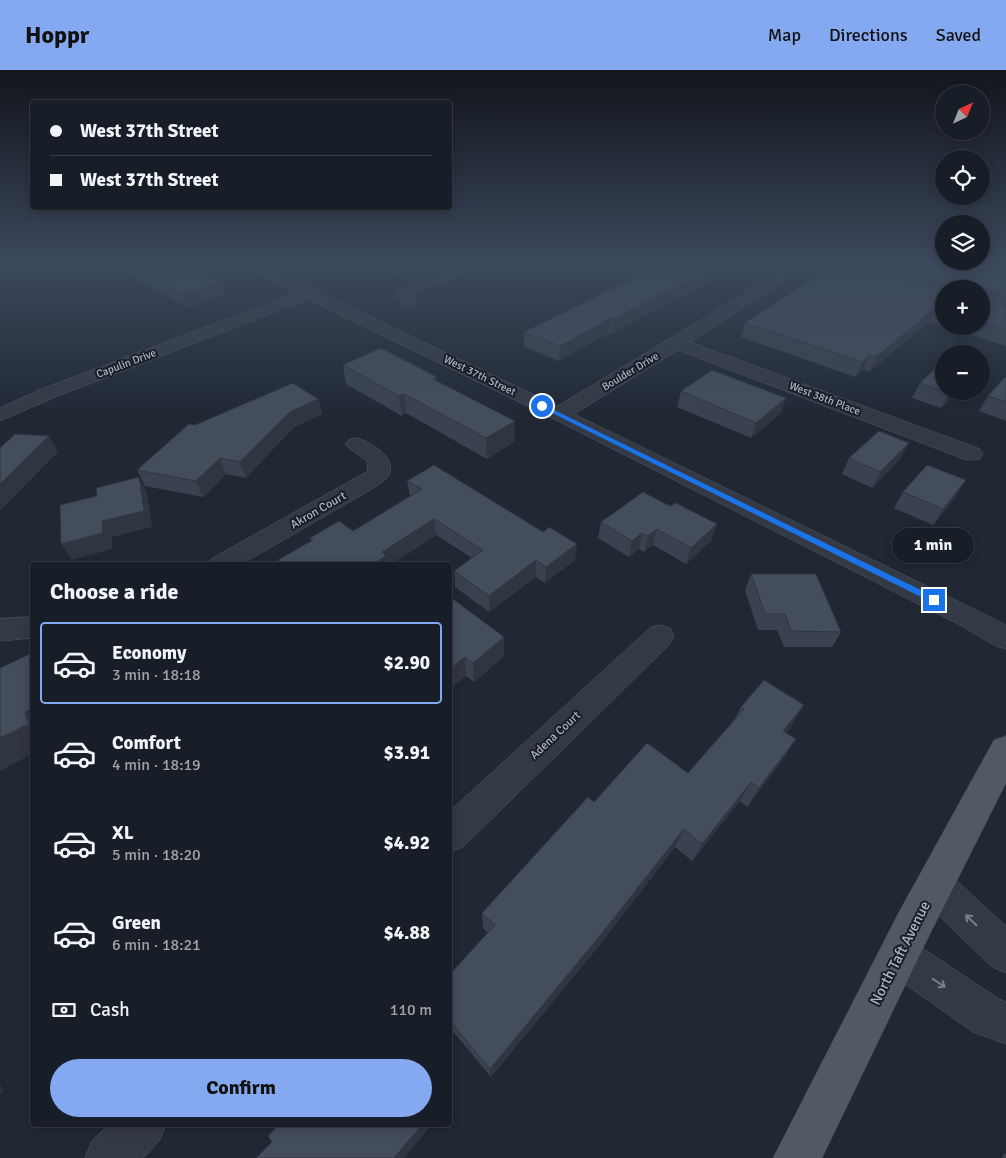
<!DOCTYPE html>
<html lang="en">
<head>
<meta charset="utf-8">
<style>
	body { margin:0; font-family:Signika,sans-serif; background:#21272f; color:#f1f3f6; height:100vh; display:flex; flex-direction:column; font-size:19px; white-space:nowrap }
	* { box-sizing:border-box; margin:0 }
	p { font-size:16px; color:#9fa2a7 }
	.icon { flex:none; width:28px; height:28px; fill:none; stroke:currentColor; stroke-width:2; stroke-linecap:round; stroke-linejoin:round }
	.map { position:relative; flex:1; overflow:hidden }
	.drawer { position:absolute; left:30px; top:492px; width:422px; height:565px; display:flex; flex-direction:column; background:#181e27; border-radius:5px; box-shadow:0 2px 12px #0003,0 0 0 1px #363c44 }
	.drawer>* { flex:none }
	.guide { position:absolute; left:30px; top:30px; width:422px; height:110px; border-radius:5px; box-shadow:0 2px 12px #0003,0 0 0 1px #363c44; display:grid; align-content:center; height:110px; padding:0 20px; background:#181e27 }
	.needle { width:32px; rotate:43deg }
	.tools { position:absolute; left:935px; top:15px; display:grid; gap:10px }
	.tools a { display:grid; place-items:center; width:55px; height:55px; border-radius:50%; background:#181e27; box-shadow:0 2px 12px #0003,0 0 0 1px #363c44; font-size:25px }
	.end { position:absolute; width:22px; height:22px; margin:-11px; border:6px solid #1a73e8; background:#fff; box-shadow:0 0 0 2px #fff }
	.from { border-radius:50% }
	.bubble { position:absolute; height:35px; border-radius:18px; background:#181e27; box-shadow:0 2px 12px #0003,0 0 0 1px #363c44; font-size:16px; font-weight:700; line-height:35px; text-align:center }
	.guide b { display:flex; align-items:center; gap:18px; height:48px; font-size:19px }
	.guide b+b { border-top:1px solid #363c44 }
	.guide i { width:12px; height:12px; background:#f1f3f6 }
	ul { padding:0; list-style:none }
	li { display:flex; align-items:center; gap:15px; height:82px; margin:0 10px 8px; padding:0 10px; border:2px solid transparent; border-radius:5px }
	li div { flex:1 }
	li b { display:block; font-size:19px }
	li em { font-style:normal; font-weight:700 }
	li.current { border-color:#84a9f0 }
	li>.icon { width:45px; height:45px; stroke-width:1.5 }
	h2 { padding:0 20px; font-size:22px; line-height:60px }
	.pay { display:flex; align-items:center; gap:12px; height:55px; padding:0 20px; font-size:19px }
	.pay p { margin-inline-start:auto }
	.button { display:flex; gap:10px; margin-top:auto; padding:10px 20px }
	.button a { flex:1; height:58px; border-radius:30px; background:#84a9f0; color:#111; font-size:20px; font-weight:700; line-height:58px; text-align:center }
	header { display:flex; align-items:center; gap:30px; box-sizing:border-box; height:70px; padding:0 25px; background:#84a9f0; color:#111 }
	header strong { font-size:24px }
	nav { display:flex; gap:28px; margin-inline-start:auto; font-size:18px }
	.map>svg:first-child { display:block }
</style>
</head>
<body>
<header>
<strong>Hoppr</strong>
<nav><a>Map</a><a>Directions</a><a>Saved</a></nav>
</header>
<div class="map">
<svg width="1006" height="1088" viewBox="0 0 1006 1088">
	<rect width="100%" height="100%" fill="#202834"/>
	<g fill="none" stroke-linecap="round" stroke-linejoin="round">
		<defs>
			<path id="minor" d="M241 194H259L558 336 793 194H809L807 197 690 272 980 379 983 384 980 389 972 390 964 389 678 280 574 344 1006 555V579L996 576 960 555 552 348 308 229 53 328 0 351V338L39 320 296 223 243 197Z
				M465 194H484L482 197 417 222 413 225 416 232 414 235H402L397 224 407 216Z
				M811 194H834L872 204 874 207 872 210 867 211 813 197Z
				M356 368C369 371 394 385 390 402 389 408 382 412 377 416L240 495H207L211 489 368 401 367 391 349 378 345 374 349 370Z
				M32 547V568L0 571V549Z
				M660 555 670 558 674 566 670 574 463 777 450 782V741L650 558Z
				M935 797 948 803 1006 856V903L992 897 922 829 916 816 922 803Z
				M899 866 913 872 999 929 1006 932V974L973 962 885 900 879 886 885 872Z
				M109 1055H166L159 1071 143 1088H85L92 1071Z"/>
			<path id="major" d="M1006 666V713L927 870 822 1088H773L899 842 994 670Z"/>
		</defs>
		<use href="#minor" stroke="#515763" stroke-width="1"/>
		<use href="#major" stroke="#3d434f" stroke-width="1"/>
		<use href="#minor" fill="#343a45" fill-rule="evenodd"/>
		<use href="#major" fill="#515965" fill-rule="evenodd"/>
	</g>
	<path fill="#3a424f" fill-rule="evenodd" d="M110 194H185L220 212 224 225 188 238Z
		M373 194H426L394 206 375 198Z
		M649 194 611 264 609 263 559 291 524 277V262L633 209 634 204 636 203V201Z
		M849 194H1006V276L929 252 869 302 863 300 855 307 741 267 745 253ZM944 219H981V256H944Z
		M343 295 438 312 515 351V371L487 389 406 343 402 346 346 314Z
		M1006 306V351L979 341 988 326Z
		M920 313 944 321H957L941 338 912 328Z
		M681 321 786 328 780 344 751 368 677 337Z
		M318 329 322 344 294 357 246 408 226 404 203 427 145 416 137 400 195 355Z
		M849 388 900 389 872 418 842 404Z
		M407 411 575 490 545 513 536 507 489 542 455 517 454 501 472 488 436 465 390 495H280L278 490 311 471 310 468 353 461 410 427Z
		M643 422 712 470 686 494 653 475 644 482 639 479 629 487 598 468 601 452Z
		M903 422 956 426 933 455 894 438Z
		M751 504 841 562 832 577H784L777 560H758L745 520Z
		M450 532 504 586 474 612 466 606Z
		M741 637 792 655 786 663 796 669 783 689 747 737 740 731 692 791 675 777 598 877 491 1007 450 958V904L488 863 483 858 482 843 594 732 688 703 734 650Z
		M1006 1083V1088H1002L1004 1084Z"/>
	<path fill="#303640" d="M393 194H426L394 206Z
		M721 194H743L611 264 613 249Z
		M220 212 224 225 188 238 183 224Z
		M935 238 929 252 869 302 876 287Z
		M611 248 609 263 559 291 560 276Z
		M870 285 863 300 855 307 862 292Z
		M951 321H957L941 338 949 323Z
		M404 324 406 343 402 346 399 326Z
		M786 328 780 344 751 368 756 353Z
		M318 329 322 344 294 357 246 408 240 392 290 342Z
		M515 351V371L487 389 486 368Z
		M49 366 58 382 0 441V414Z
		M909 373 900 389 872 418 880 402Z
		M220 388 226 404 203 427 196 411Z
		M139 407 147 423 152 457 112 467V479L72 490 61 474 102 451Z
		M966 410 956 426 933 455 943 439Z
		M434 449 436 465 390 495H372L382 482Z
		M717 454 712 470 686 494 691 478Z
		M657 459 653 475 644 482 648 466Z
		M642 463 639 479 629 487 632 471Z
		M577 474 575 490 545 513 546 497Z
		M536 490V507L489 542V526Z
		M504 567V586L474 612 473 593Z
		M465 587 466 606 450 619V599Z
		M804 635 792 655 771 681 783 661Z
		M32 639V684L0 701V668L25 642Z
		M796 669 783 689 747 737 759 718Z
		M751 712 740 731 692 791 702 774Z
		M684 759 675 777 598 877 491 1007 490 999Z
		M0 1014 3 1022 0 1024Z
		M422 1055H432L404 1088H394Z"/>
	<path fill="#444d5c" stroke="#303640" d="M128 194H185L220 212 183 224Z
		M649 194H721L613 249 611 248 560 276 524 262 639 206 634 204 639 202 636 201Z
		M836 194H846L944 220V241L935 238 876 287 870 285 862 292 745 253Z
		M893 194H1006V224L987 220V232L1006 236V259L981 252V219H952V209Z
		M381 278 437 307 433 309 515 351 486 368 404 324 399 326 343 295Z
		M941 293 944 294V321L920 313Z
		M712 300 786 328 756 353 681 321Z
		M1006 306V332L988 326Z
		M293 313 318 329 290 342 240 392 220 388 196 411 137 400 189 354 195 355Z
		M879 361 909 373 880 402 849 388Z
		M15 364 49 366 0 414V378Z
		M434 395 543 462 549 457 577 474 546 497 536 490 489 526 454 501 483 480 434 449 382 482 386 486 372 495H284L278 490 313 470 310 468 339 451 353 461 422 419 407 411Z
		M927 395 966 410 943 439 903 422Z
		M139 407 144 441 102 451 103 463 61 474 60 435 97 426 96 418Z
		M643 422 670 436 676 433 717 454 691 478 657 459 648 466 642 463 632 471 601 452Z
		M751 504H816L841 562 791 561 785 544H765Z
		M453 529 504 567 473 593 465 587 450 599V532Z
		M32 583V639L25 642 29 654 0 668V598Z
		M764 610 804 635 783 661 796 669 759 718 751 712 702 774 684 759 603 862 490 999 450 951V904L495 855 482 843 588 727 594 732 647 673 688 703 744 639 741 637Z
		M279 1055H422L394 1088H256L272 1072 268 1066Z"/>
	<defs><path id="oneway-shaft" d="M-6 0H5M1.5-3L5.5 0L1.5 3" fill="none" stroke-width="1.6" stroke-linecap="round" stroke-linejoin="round" transform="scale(1.25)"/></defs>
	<g stroke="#777d8a">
		<use href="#oneway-shaft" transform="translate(971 850) rotate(-136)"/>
		<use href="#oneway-shaft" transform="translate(939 913) rotate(34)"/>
	</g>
	<linearGradient id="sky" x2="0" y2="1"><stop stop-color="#12161d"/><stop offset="0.56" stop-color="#3c485c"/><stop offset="1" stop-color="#3c485c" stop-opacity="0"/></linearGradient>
	<rect width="1006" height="346" fill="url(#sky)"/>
	<path fill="#1a73e8" d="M542 334 937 528 938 530 937 532H931L540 337Z"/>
	<g text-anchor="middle" stroke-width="4" stroke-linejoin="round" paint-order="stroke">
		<g font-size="11" fill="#aeb4c2" stroke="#191f29">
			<text transform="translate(126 293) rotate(-21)" y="4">Capulin Drive</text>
			<text transform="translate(630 301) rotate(-31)" y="4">Boulder Drive</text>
			<text transform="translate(480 305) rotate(26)" y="4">West 37th Street</text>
			<text transform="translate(825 328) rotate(21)" y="4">West 38th Place</text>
		</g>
		<g font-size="12" fill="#aeb4c2" stroke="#191f29">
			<text transform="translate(318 440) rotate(-30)" y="4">Akron Court</text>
			<text transform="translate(555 665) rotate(-43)" y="4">Adena Court</text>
		</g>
		<g font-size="15" fill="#aeb4c2" stroke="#191f29">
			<text transform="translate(900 883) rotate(-63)" y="5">North Taft Avenue</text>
		</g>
	</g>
</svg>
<div class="tools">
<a><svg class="needle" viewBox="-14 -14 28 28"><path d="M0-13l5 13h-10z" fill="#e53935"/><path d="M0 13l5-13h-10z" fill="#9fa2a7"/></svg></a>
<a><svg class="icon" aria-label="locate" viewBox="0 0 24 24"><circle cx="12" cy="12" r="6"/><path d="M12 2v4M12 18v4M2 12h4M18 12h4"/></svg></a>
<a><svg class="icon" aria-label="layers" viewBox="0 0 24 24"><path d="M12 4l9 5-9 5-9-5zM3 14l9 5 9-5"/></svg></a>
<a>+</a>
<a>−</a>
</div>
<i class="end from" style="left:542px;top:336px"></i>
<i class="end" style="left:934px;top:530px"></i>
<div class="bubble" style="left:892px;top:458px;width:82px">1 min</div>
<div class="guide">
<b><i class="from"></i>West 37th Street</b>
<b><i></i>West 37th Street</b>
</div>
<section class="drawer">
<h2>Choose a ride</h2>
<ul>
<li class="current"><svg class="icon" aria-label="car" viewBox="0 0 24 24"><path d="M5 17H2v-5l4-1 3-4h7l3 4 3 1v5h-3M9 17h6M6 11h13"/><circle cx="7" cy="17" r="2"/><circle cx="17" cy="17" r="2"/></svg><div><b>Economy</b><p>3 min · 18:18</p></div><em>$2.90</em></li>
<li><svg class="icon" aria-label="car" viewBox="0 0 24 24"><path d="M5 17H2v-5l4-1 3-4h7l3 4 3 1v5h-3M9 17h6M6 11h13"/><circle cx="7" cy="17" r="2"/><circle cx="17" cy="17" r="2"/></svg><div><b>Comfort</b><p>4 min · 18:19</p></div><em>$3.91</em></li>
<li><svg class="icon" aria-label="car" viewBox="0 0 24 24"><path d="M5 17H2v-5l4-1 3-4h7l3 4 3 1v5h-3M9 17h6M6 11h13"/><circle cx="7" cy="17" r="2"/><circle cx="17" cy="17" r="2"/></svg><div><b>XL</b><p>5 min · 18:20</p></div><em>$4.92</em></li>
<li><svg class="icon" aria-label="car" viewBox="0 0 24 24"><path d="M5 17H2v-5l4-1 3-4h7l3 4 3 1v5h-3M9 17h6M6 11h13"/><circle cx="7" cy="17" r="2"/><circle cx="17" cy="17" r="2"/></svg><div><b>Green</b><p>6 min · 18:21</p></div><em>$4.88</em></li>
</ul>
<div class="pay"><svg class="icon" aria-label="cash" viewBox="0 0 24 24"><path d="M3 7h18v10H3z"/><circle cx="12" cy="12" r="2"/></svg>Cash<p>110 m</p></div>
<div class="button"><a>Confirm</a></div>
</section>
</div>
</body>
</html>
